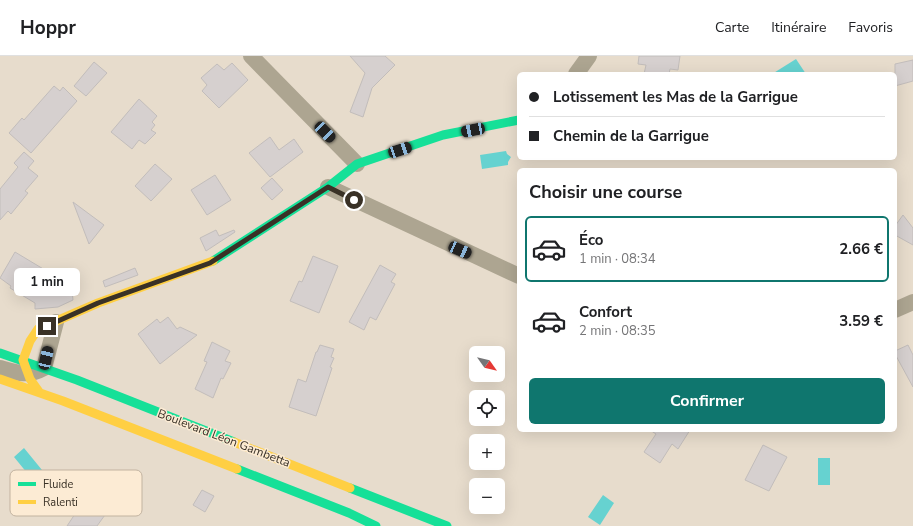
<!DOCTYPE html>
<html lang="fr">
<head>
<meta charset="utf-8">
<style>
	body { margin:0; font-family:"Nunito Sans",sans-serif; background:#f2f2f2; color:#202124; height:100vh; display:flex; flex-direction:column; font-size:15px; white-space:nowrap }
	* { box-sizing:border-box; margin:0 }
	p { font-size:13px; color:#757577 }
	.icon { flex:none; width:22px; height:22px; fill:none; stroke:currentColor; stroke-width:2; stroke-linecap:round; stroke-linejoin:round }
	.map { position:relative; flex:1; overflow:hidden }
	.side { position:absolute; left:517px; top:112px; width:380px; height:264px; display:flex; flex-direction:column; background:#fff; border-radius:6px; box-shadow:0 4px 16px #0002 }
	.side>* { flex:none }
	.guide { position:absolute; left:517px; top:16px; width:380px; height:88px; border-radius:6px; box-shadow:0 4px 16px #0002; display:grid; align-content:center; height:88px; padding:0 12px; background:#fff }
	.needle { width:26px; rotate:124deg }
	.tools { position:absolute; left:469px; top:290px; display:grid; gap:8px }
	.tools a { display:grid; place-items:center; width:36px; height:36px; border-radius:6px; background:#fff; box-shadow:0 4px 16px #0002; font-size:20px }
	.end { position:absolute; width:18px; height:18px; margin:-9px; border:5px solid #393126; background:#fff; box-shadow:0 0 0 2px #fff }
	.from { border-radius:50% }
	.bubble { position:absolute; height:28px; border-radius:6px; background:#fff; box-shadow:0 4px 16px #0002; font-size:13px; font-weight:700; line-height:28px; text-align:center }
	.car { position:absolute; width:12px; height:24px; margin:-12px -6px; border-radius:5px; box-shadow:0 0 3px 1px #0007; background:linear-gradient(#222 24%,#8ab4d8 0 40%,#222 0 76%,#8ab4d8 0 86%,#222 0) }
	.guide b { display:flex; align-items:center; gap:14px; height:38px; font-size:15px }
	.guide b+b { border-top:1px solid #e0e0e0 }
	.guide i { width:10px; height:10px; background:#202124 }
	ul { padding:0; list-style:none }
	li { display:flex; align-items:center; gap:12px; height:66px; margin:0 8px 6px; padding:0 4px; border:2px solid transparent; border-radius:6px }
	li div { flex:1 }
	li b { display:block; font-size:15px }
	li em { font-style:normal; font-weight:700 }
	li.selected { border-color:#0f766e }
	li>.icon { width:36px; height:36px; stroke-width:1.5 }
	h2 { padding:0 12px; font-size:18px; line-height:48px }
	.primary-button { display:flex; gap:8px; margin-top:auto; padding:8px 12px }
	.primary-button a { flex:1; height:46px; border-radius:6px; background:#0f766e; color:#fff; font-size:16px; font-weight:700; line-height:46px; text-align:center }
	header { display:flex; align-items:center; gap:24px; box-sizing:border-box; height:56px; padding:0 20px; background:#fff; border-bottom:1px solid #e0e0e0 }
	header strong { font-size:19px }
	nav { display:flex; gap:22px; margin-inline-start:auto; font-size:14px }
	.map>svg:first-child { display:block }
</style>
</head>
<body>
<header>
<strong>Hoppr</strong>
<nav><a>Carte</a><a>Itinéraire</a><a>Favoris</a></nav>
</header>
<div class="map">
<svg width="913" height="470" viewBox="0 0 913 470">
	<rect width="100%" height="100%" fill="#e7dccc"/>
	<path fill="#66d2d0" d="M796 3 806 18H772Z
		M506 95 507 98 511 101 508 106V109L482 113 480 99Z
		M24 392 42 414 32 423 14 401Z
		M818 402H830V429H818Z
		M603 439 614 447 600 469 588 461Z"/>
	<path fill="#d6d0cf" stroke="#c2bdbb" d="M350 0H385L395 9 372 32 363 61 350 56 365 17Z
		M639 0H680L678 14 670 13 669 18H644L646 9 638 8Z
		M913 4V25L895 30V8Z
		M94 6 107 17 86 40 74 30Z
		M232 7 248 24 219 52 202 35 207 29 201 22 217 8 224 14Z
		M54 30 60 35 63 31 77 45 31 97 9 77 22 62 24 64Z
		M139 43 157 60 152 66 155 69 151 74 156 77 145 88 139 84 132 93 111 76Z
		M270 81 279 94 294 83 303 96 270 121 249 97Z
		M24 96 34 105 28 112 38 120 25 135 28 137 11 158 8 155 0 164V133L18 111 14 107Z
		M155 108 172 123 151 145 135 130Z
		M215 119 231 144 207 159 191 134Z
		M272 122 283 134 272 144 261 132Z
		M73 146 104 169 89 188Z
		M903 159 913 172V189L895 179V170Z
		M216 174 219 180 234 174 235 176 206 195 200 182Z
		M15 196 55 220 74 217 76 233 72 234 73 244 58 251 35 253V247L10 232 11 230 0 222Z
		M313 200 338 210 319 257 290 245 299 225 302 226Z
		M380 209 396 218 391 226 395 228 376 264 370 261 364 274 349 266Z
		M135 212 138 219 105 231 103 225Z
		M168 261 177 273 180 271 197 279 160 308 138 278 157 263 160 267Z
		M212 286 230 295 225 305 231 307 223 323 221 322 213 342 195 333 207 306 204 305Z
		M320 289 334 293 331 301 334 302 330 311 332 312 316 360 289 351 298 323 306 326 316 296H317Z
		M908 289 913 299V331L895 298V295Z
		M650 374H690L678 393 672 388 660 407 644 396 656 378Z
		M763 389 787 401 769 435 745 424Z
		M93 431 115 445 97 470H67Z
		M202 434 214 440 205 456 193 449Z"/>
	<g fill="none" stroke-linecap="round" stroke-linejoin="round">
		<path stroke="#ada591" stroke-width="16" d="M251 0 357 108
			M576 18 589 0
			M328 131 519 220
			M895 254 913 246
			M0 312C17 317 28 321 44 312L56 266"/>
		<path stroke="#16e098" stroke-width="9" d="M213 205 328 131 357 108 443 79 519 64
			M0 297 77 324 234 386
			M237 413 349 457 376 470
			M350 432 447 470"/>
		<path stroke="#ffcf43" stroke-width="9" d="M0 323 63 345 237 413
			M40 337 30 323 23 304 30 285 38 273 98 247 213 205
			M234 386 350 432"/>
	</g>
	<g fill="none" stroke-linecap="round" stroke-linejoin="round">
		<path stroke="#393126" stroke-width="5" d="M47 270 98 247 210 207 328 131 354 144"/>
	</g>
	<g text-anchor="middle" stroke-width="3" stroke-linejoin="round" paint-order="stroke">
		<g font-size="12" fill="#393126" stroke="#fcebd4">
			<text transform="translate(224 382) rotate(21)" y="4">Boulevard Léon Gambetta</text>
		</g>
	</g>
	<rect x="10" y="414" width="132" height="46" rx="6" fill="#fcebd4" stroke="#c2b3a0" stroke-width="1"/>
	<rect x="18" y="426" width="18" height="4" fill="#16e098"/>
	<rect x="18" y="444" width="18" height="4" fill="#ffcf43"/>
	<g font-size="11" fill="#393126">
		<text x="43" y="432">Fluide</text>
		<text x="43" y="450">Ralenti</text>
	</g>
</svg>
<div class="tools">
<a><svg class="needle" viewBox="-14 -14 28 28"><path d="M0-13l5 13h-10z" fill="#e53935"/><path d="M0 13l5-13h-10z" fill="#757577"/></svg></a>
<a><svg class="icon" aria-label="locate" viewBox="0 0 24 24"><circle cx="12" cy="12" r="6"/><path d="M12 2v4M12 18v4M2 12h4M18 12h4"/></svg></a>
<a>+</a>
<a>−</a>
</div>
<i class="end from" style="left:354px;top:144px"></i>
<i class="end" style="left:47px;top:270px"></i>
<div class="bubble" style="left:14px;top:212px;width:66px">1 min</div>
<i class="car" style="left:473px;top:74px;rotate:259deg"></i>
<i class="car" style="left:325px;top:76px;rotate:135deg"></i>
<i class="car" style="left:400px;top:94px;rotate:72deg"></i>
<i class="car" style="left:460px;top:194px;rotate:114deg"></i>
<i class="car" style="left:46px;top:302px;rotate:13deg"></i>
<div class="guide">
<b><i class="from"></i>Lotissement les Mas de la Garrigue</b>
<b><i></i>Chemin de la Garrigue</b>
</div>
<section class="side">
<h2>Choisir une course</h2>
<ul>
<li class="selected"><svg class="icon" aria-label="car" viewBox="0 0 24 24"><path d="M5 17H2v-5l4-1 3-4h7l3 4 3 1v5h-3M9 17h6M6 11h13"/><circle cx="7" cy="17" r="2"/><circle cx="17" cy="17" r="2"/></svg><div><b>Éco</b><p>1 min · 08:34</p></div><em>2.66 €</em></li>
<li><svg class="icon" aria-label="car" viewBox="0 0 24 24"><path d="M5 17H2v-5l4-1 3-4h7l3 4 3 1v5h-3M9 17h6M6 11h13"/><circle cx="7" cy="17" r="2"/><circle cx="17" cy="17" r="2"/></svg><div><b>Confort</b><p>2 min · 08:35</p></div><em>3.59 €</em></li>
</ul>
<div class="primary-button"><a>Confirmer</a></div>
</section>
</div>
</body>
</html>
